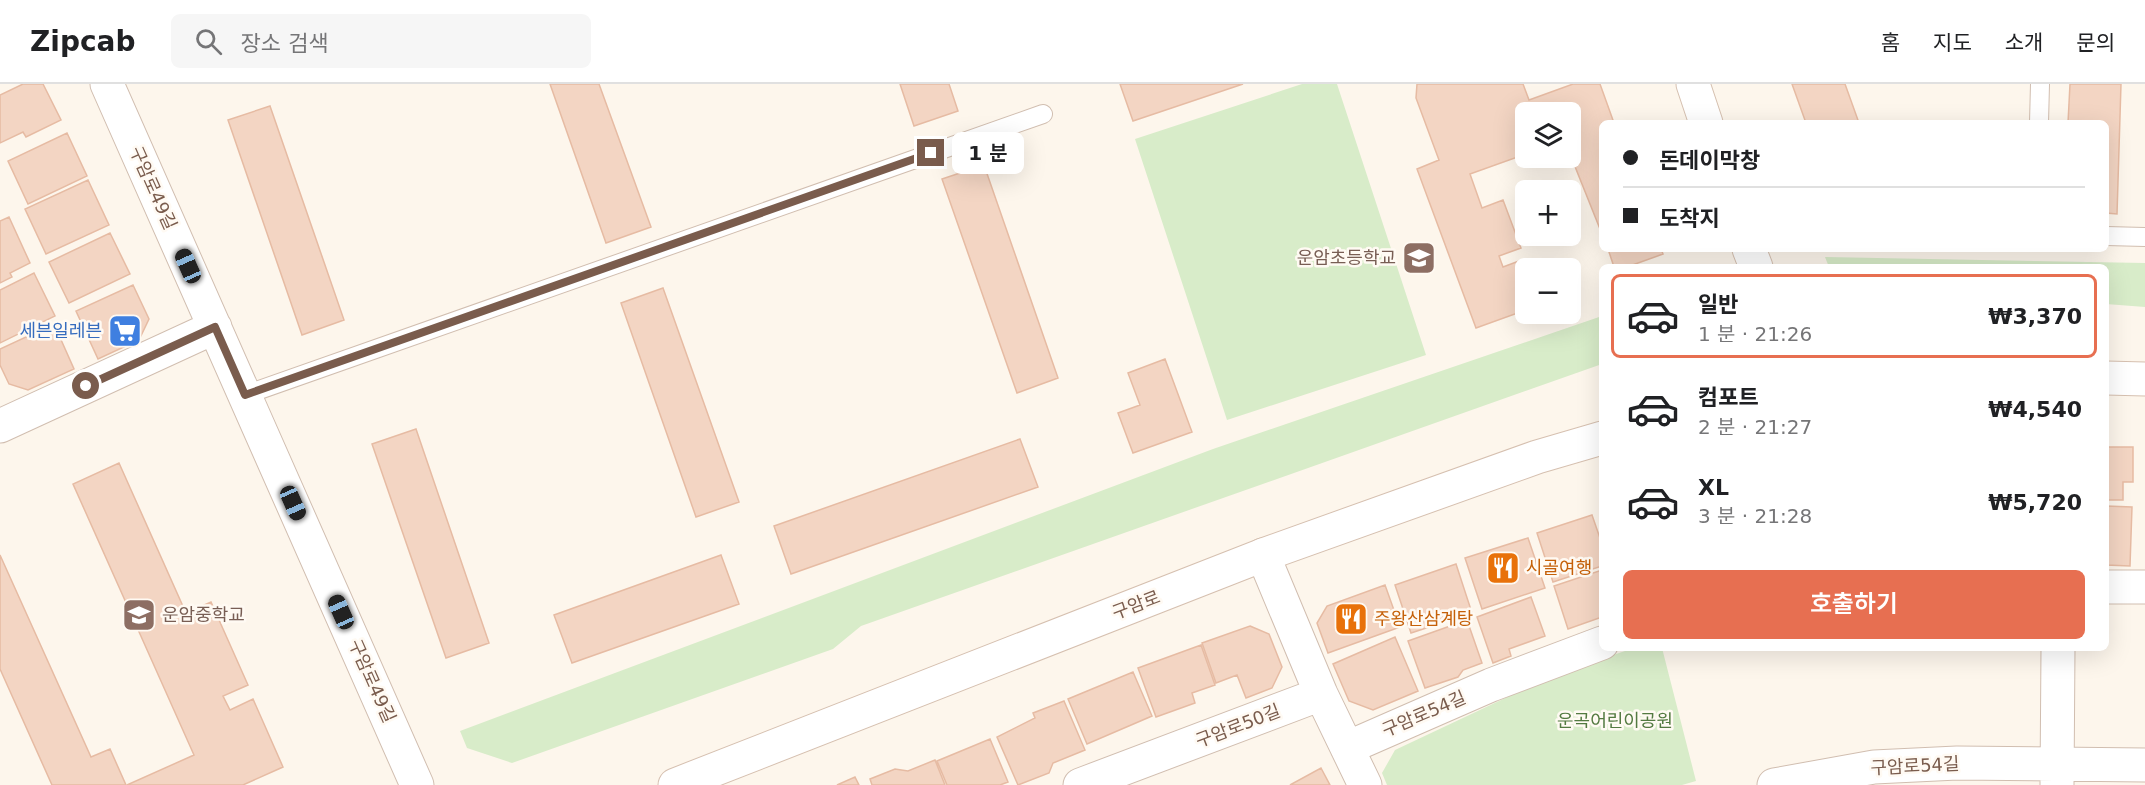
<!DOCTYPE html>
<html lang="ko">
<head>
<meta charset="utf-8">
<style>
	body { margin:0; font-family:"DejaVu Sans","Noto Sans KR",sans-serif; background:#f6f6f6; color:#202124; height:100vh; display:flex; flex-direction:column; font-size:22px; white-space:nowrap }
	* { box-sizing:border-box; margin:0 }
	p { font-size:20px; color:#757577 }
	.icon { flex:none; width:33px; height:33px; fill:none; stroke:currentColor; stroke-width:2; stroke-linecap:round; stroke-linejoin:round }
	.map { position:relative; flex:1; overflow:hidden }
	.details { position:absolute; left:1599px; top:180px; width:510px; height:387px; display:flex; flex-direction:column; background:#fff; border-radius:9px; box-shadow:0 6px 24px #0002 }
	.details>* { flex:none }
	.top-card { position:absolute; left:1599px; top:36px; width:510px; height:132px; border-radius:9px; box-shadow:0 6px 24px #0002; display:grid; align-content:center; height:132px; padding:0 24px; background:#fff }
	.buttons { position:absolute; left:1515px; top:18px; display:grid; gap:12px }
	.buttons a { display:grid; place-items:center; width:66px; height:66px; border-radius:9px; background:#fff; box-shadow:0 6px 24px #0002; font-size:30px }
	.end { position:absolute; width:27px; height:27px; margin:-14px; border:8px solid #7a5c4d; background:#fff; box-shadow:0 0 0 3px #fff }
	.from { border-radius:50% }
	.bubble { position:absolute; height:42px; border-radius:9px; background:#fff; box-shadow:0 6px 24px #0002; font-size:20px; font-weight:600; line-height:42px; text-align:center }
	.car { position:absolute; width:18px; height:36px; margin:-18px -9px; border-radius:8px; box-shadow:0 0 4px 2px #0007; background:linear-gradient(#222 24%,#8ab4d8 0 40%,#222 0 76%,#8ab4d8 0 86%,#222 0) }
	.top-card b { display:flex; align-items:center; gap:21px; height:57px; font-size:22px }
	.top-card b+b { border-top:2px solid #e0e0e0 }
	.top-card i { width:15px; height:15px; background:#202124 }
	ul { padding:10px 0 0; list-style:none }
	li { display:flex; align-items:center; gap:18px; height:84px; margin:0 12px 9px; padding:0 12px; border:3px solid transparent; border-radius:9px }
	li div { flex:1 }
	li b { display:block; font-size:22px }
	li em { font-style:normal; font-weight:600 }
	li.on { border-color:#e76f51 }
	li>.icon { width:54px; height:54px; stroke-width:1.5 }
	.button { display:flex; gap:12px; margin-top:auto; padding:12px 24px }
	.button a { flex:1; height:69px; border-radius:9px; background:#e76f51; color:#fff; font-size:24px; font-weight:600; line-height:69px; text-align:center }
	header { display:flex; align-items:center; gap:36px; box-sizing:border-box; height:84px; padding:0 30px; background:#fff; border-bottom:2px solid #e0e0e0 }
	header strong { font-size:28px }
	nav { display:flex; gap:33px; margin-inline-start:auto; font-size:21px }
	.search { width:420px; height:54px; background:#f6f6f6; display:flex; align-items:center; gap:15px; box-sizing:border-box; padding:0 21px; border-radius:9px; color:#757577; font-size:22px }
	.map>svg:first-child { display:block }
</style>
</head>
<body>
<header>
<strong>Zipcab</strong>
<div class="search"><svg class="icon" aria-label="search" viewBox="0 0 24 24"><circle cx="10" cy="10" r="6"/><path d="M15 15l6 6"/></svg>장소 검색</div>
<nav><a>홈</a><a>지도</a><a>소개</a><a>문의</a></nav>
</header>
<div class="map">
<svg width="2145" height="701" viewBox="0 0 2145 701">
	<rect width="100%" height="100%" fill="#fdf6ec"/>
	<path fill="#d8ecc9" d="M1302 0H1337L1426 271 1227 336 1135 55Z
		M1825 173 2145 179V223L2106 220V183H1829Z
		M1602 232V280L861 542 833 565 512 679 467 664 460 647 1213 365Z
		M1634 564H1662L1696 697 1682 701H1387L1382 689 1395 666 1556 590Z"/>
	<path fill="#f3d5c3" stroke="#e6bba3" stroke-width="1.5" d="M23 0H43L61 36 26 53 23 48 0 59V11Z
		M550 0H599L651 143 606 159Z
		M900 0H949L958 27 914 42Z
		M1120 0H1243L1133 37Z
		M1417 0H1523L1529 16 1573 0H1600L1614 39H1602V150L1570 70V28H1526V70L1470 90 1482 124 1503 116 1521 164 1499 172 1503 183 1519 177 1526 193V226L1476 244 1417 85 1439 76 1416 14Z
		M1792 0H1845L1859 39H1806Z
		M2070 0H2121L2117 130 2106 129V39H2068Z
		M270 22 344 236 302 251 228 36Z
		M67 49 87 92 28 120 8 77Z
		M984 81 1058 294 1017 309 942 95Z
		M88 96 109 141 46 170 25 125Z
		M9 133 30 179 10 189 12 193 0 199V137Z
		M110 149 130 190 69 219 49 178Z
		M1608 165H1661L1663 170 1627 183H1614Z
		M34 189 55 232 0 259V206Z
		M133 201 149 235 139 256 98 275 76 227Z
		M663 204 739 418 696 433 621 219Z
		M54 240 74 285 28 306 9 300 0 281V265Z
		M1165 275 1192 348 1133 369 1118 329 1140 321 1128 289Z
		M416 345 489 559 446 574 372 360Z
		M1020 355 1038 403 791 490 774 442Z
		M2106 363H2133V398H2123V416H2106Z
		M119 379 186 529 211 518 248 601 223 612 230 626 253 615 283 683 243 701H127L194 671 73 400Z
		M2106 422 2132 423 2130 482 2106 481Z
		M1592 431 1602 460V482L1553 498 1537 449Z
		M1528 454 1545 504 1482 525 1465 474Z
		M0 471 91 673 110 665 126 701H52L0 585Z
		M721 471 739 520 572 579 554 531Z
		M1456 480 1472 529 1411 549 1395 501Z
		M1602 486V533L1568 545 1554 502Z
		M1385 501 1400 543 1328 569 1317 539 1327 522Z
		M1531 513 1545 552 1509 565 1511 572 1493 579 1477 533Z
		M1467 536 1482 579 1463 586 1458 593 1425 604 1408 557Z
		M1250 542 1269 550 1282 583 1272 604 1246 614 1237 591 1216 599 1202 559Z
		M1395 553 1418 607 1373 626 1349 617 1333 580Z
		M1201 561 1215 601 1192 609 1195 619 1156 633 1138 584Z
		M1133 588 1152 632 1087 660 1068 615Z
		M1064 617 1085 666 1053 679 1049 689 1018 701 997 653 1035 634 1033 629Z
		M990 655 1008 698 1000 701H947L937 677Z
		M935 676 945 701H872L870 695 895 685 908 687Z
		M1321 684 1330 701H1290Z
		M855 693 859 701H837Z"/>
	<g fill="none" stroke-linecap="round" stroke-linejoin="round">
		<defs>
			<path id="lane" d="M2039 39 2040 0
				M2106 152 2145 153
				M245 311 1043 30"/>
			<path id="street" d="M107 0 417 701
				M0 342 215 243
				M1263 471 1321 610 1365 701
				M2106 503H2145
				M1347 664 1491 601 1602 559
				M1080 701 1321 610
				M1774 701 1874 683 1957 679 2145 681
				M2057 701 2058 564"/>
			<path id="secondary" d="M1693 0 1706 39
				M1749 165 1756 183
				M2106 294 2145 295
				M675 701 1263 471 1537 373 1602 354"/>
		</defs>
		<use href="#lane" stroke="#d1beb0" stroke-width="20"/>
		<use href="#street" stroke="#d1beb0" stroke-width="35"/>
		<use href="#secondary" stroke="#d6c0b0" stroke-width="35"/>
		<use href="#lane" stroke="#fff" stroke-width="18"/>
		<use href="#street" stroke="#fff" stroke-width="33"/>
		<use href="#secondary" stroke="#fff" stroke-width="33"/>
	</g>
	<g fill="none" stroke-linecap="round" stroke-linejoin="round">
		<path stroke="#7a5c4d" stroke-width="8" d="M86 302 215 243 245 311 931 69"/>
	</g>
	<defs>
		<symbol id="school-square" viewBox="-11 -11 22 22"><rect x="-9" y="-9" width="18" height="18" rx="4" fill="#8d6e63" stroke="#fffaf3"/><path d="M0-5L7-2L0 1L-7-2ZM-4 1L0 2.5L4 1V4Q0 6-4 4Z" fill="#fff"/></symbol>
		<symbol id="supermarket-square" viewBox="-11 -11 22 22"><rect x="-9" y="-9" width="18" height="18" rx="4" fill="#3f7fe0" stroke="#fffaf3"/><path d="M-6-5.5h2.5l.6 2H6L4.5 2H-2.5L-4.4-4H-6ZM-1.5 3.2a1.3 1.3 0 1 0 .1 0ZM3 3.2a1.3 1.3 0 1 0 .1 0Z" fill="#fff"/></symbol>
		<symbol id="restaurant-square" viewBox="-11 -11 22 22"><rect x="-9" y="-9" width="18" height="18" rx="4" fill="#e8710a" stroke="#fffaf3"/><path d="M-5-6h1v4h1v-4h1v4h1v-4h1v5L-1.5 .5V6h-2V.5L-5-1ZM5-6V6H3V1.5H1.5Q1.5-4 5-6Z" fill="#fff"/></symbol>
	</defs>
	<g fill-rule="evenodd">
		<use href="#school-square" x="1400" y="155" width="38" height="38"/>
		<use href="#supermarket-square" x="106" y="228" width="38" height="38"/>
		<use href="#restaurant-square" x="1484" y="465" width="38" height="38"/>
		<use href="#school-square" x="120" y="512" width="38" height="38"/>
		<use href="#restaurant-square" x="1332" y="516" width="38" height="38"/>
	</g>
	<g text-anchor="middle" stroke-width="5" stroke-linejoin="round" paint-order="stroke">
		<g font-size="18" fill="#7a5c4d" stroke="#fffaf3">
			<text transform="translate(153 104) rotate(66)" y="6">구암로49길</text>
			<text transform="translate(1136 521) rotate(-21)" y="6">구암로</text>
			<text transform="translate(372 597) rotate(66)" y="6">구암로49길</text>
			<text transform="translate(1424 630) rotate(-23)" y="6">구암로54길</text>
			<text transform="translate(1238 642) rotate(-21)" y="6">구암로50길</text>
			<text transform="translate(1915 682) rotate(-3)" y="6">구암로54길</text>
		</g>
		<g font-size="18" fill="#785e54" stroke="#fffaf3" text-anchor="end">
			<text x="1396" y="180">운암초등학교</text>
			<text x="162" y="537" text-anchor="start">운암중학교</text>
		</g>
		<g font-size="18" fill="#366cbe" stroke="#fffaf3" text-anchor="end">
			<text x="102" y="253">세븐일레븐</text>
		</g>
		<g font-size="18" fill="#c56008" stroke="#fffaf3" text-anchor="start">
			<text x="1526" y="490">시골여행</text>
			<text x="1374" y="541">주왕산삼계탕</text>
		</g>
		<g font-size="18" fill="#537a41" stroke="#fffaf3">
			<text x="1615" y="643">운곡어린이공원</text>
		</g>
	</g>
</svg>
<div class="buttons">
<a><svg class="icon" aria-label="layers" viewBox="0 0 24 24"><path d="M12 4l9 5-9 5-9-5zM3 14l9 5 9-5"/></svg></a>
<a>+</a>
<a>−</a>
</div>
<i class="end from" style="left:86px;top:302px"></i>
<i class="end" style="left:931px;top:69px"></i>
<div class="bubble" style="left:952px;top:48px;width:72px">1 분</div>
<i class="car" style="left:188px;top:182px;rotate:336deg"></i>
<i class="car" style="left:293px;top:419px;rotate:156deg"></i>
<i class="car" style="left:341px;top:528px;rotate:336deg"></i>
<div class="top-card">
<b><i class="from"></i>돈데이막창</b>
<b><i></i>도착지</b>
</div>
<section class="details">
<ul>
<li class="on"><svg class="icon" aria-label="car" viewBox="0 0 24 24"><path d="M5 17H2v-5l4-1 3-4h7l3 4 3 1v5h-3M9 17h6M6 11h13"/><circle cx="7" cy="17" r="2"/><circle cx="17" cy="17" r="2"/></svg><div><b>일반</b><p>1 분 · 21:26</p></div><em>₩3,370</em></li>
<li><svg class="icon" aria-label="car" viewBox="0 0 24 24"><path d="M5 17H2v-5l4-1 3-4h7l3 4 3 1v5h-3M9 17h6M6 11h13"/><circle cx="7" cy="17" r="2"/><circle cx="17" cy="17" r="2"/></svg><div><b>컴포트</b><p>2 분 · 21:27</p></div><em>₩4,540</em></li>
<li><svg class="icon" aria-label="car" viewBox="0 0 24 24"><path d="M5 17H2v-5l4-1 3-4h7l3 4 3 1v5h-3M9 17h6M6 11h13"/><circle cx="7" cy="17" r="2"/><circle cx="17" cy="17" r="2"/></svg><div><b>XL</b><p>3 분 · 21:28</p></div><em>₩5,720</em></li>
</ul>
<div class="button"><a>호출하기</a></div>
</section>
</div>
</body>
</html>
